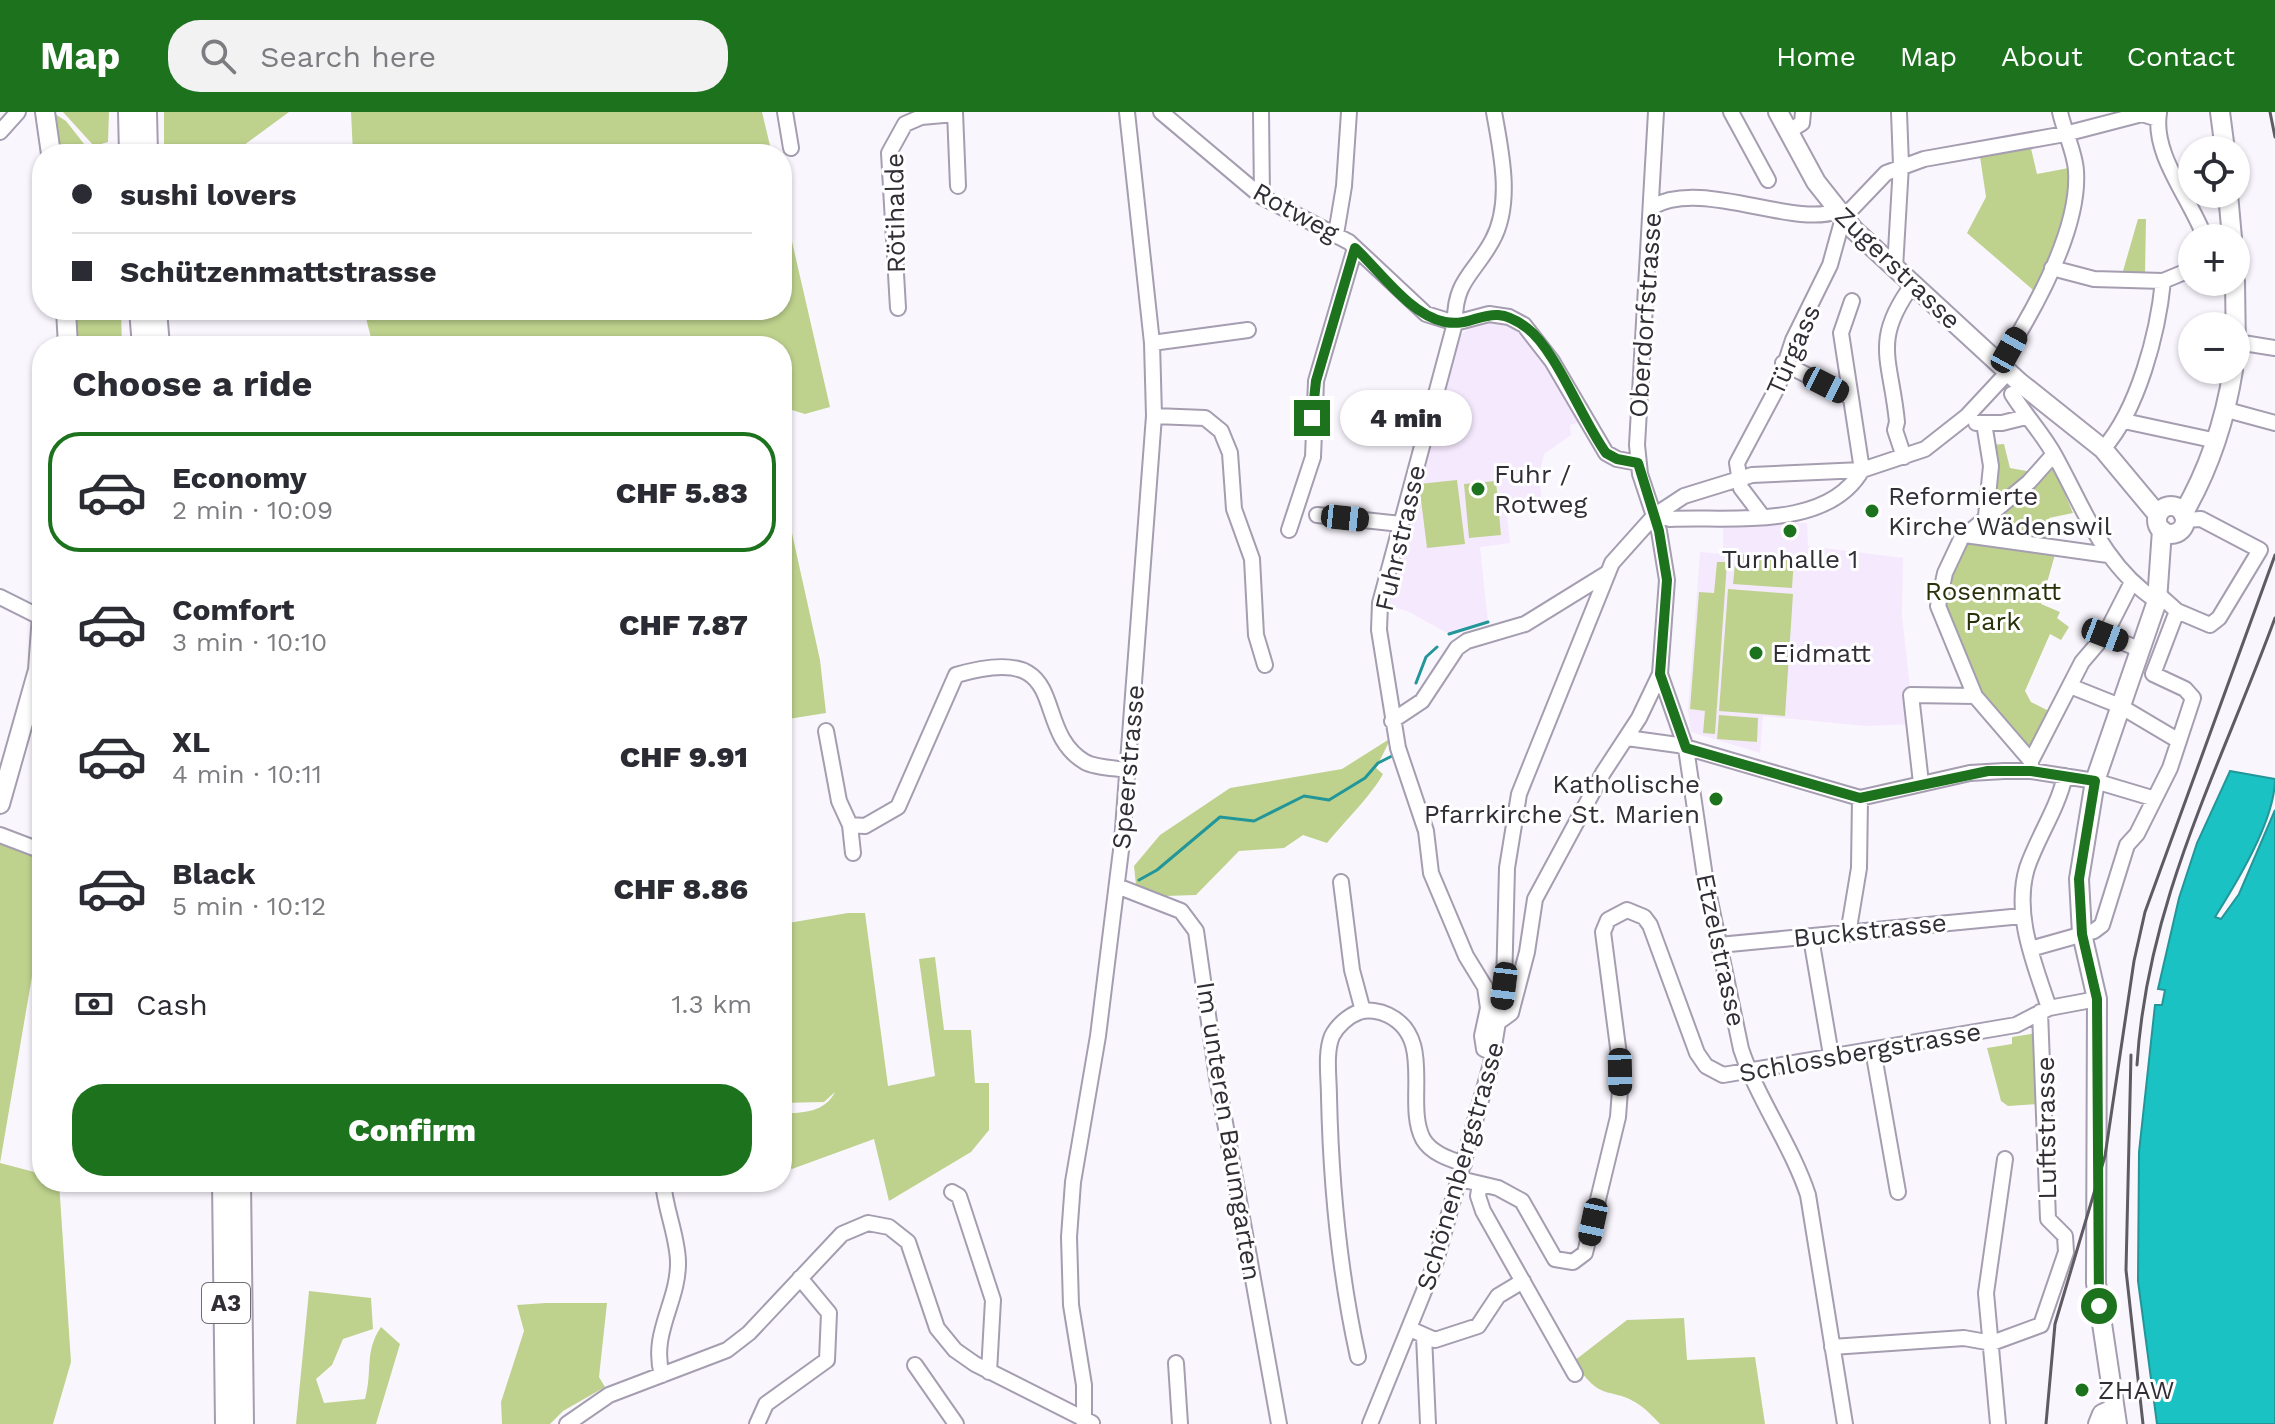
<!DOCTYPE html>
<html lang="en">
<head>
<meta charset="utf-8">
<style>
	body { margin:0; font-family:"Work Sans",sans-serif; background:#f2f2f3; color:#2b2b33; height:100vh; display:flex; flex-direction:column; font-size:30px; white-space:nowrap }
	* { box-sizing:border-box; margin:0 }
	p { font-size:26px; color:#7c7c81 }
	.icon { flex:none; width:44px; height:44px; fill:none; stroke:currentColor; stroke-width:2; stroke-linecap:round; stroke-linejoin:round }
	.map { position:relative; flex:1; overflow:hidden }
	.sheet { position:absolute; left:32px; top:224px; width:760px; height:856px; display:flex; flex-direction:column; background:#fff; border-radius:32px; box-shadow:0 2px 6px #0004 }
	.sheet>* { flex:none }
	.guide { position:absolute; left:32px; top:32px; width:760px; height:176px; border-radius:32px; box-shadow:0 2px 6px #0004; display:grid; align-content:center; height:176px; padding:0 40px; background:#fff }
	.controls { position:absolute; left:2178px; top:24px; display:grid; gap:16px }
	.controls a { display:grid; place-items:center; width:72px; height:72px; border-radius:50%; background:#fff; box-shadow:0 2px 6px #0004; font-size:40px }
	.end { position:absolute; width:36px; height:36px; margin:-18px; border:10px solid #1d721d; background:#fff; box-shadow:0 0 0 4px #fff }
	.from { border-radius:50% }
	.bubble { position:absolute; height:56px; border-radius:28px; background:#fff; box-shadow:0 2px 6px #0004; font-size:26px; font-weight:800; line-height:56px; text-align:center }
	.car { position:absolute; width:24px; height:48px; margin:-24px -12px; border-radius:10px; box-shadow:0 0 6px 2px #0007; background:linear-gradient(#222 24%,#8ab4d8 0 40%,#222 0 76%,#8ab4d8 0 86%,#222 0) }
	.guide b { display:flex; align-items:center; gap:28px; height:76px; font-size:30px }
	.guide b+b { border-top:2px solid #e1e1e2 }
	.guide i { width:20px; height:20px; background:#2b2b33 }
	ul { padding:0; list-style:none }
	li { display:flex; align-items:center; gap:24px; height:120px; margin:0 16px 12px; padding:0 24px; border:4px solid transparent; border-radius:32px }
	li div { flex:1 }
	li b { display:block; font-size:30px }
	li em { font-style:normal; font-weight:800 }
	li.current { border-color:#1d721d }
	li>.icon { width:72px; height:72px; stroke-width:1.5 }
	h2 { padding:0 40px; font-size:36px; line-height:96px }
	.pay { display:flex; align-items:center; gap:20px; height:88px; padding:0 40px; font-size:30px }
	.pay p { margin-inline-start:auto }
	.cta { display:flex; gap:16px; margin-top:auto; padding:16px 40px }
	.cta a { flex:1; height:92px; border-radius:32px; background:#1d721d; color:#fff; font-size:32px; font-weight:800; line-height:92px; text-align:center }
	header { display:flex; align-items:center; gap:48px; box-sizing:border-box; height:112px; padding:0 40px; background:#1d721d; color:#fff }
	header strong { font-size:38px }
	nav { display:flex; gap:44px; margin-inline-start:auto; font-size:28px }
	.search { width:560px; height:72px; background:#f2f2f3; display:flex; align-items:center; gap:20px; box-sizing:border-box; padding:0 28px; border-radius:32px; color:#7c7c81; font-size:30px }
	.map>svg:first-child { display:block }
</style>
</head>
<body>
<header>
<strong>Map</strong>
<div class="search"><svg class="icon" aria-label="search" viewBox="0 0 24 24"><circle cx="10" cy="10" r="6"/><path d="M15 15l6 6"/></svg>Search here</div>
<nav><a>Home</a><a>Map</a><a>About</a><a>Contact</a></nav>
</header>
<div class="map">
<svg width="2275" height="1312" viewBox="0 0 2275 1312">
	<rect width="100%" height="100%" fill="#faf6fe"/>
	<path fill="#f5e9fd" d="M1499 209 1527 224 1541 240 1580 310 1570 313 1571 323 1544 342 1539 362 1543 399 1507 404 1510 431 1480 435 1488 510 1449 522 1407 499 1389 494 1386 486 1459 224 1474 212Z
		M1723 410 1807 411 1808 434 1903 446 1902 504 1914 612 1866 614 1763 604 1760 641 1691 620 1688 597 1700 440 1723 442Z"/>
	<path fill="#bed28d" d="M52 0 66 9 92 42H57Z
		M63 0H109L108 30 94 34Z
		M164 0H289L232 42H164Z
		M351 0H762L772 42H353Z
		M2029 28 2037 62 2074 55 2077 75 2039 183 1967 121 1986 85 1979 38Z
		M782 86 830 295 805 302 782 295V234H373L364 198H782Z
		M2138 107H2146L2145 162 2123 159Z
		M74 198H121L122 234H76Z
		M2004 332 2010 356 2032 360 2051 349 2073 401 2049 406 2051 430 1987 421 1994 358 1990 333Z
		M1457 368 1465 432 1427 436 1419 372Z
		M1496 369 1501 423 1469 426 1464 372Z
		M782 376 820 548 826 601 782 608Z
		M1968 426 2056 439 2041 492 2060 500 2057 506 2069 515 2061 528 2050 522 2025 579 2031 590 2055 602 2037 637 2017 629 1982 582 1942 495 1955 444Z
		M1736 442 1794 446 1792 476 1733 472Z
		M1717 450H1727L1715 622 1703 621 1705 599 1690 597 1699 480 1714 481Z
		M1728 477 1793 482 1785 604 1719 599Z
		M1719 603 1758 606 1757 630 1717 627Z
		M1391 626 1376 656 1383 662C1371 684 1344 710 1327 731L1303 723 1284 736 1239 739 1196 783 1165 784 1136 773 1134 754 1160 723 1230 676 1342 657Z
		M0 723 33 726 42 735V806L0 1051 42 1062V1070H59L71 1250 53 1312H0Z
		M848 801H865L888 974 935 964 919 847 935 845 944 918H971L975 971H989V1018L971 1040 889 1089 874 1027 792 1057 782 1048V1002C804 1000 824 1001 835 980L824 990 782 991V812Z
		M2037 921 2038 992 2008 994 2001 989 1987 936 2012 932V925Z
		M309 1179 371 1186 373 1217 343 1227 332 1253 316 1267 324 1291 365 1287C373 1258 364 1240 381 1215L400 1232 376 1312H296Z
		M546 1191H607L599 1265 605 1275 563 1299 550 1312H502L501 1290 524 1219 517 1193Z
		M1684 1206 1687 1248 1755 1245 1765 1312H1660C1654 1306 1648 1299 1641 1294 1611 1272 1602 1294 1574 1249L1627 1208Z"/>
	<path fill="#1bc2c4" stroke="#229699" stroke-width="2" d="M2230 659 2275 667C2275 708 2237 770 2215 805L2221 807 2239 782 2275 698V1312H2157L2138 1169 2139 1040 2155 893H2162L2165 878 2158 877 2179 786 2197 731Z"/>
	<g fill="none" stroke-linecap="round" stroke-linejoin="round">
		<path stroke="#229699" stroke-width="3" d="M1449 522 1488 510
			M1416 571 1426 545 1437 535
			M1139 768 1157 758 1220 705 1254 709 1304 684 1329 688 1365 666 1378 651 1392 644"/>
		<defs>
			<path id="minor" d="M785 0 791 36
				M955 0 958 74
				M1161 0 1262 85 1349 130 1426 202 1455 211 1489 202 1509 205 1524 213 1552 249 1606 341 1617 347 1638 351
				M1261 0 1262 85
				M1656 0 1637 333 1640 362 1659 419 1667 468 1660 562 1686 636 1705 765 1741 937C1758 988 1791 1032 1808 1083L1845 1312
				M1731 0 1768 68
				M2159 1C2152 43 2191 87 2205 126
				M1789 19 1802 11 1803 0
				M0 20 18 0
				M1652 95C1701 66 1793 116 1837 99
				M1336 122 1344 74 1349 0
				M1895 156 1901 53 1899 0
				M2052 156 2094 167 2163 169 2192 157
				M898 196 889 41 905 12 921 5 955 2
				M2237 230 2275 236
				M1152 231 1248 218
				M1783 251 1848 284
				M2000 252C2032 202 2080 119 2076 59 2075 40 2064 19 2060 0
				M2012 282C2025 303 2043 322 2055 344 2085 398 2103 454 2157 489
				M2227 298 2275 311
				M1154 304 1205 306 1221 319 1230 341 1234 397 1252 447 1256 523 1265 553
				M2124 309 2217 329
				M1976 311H2002L2026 305
				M1984 311 1991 354 1986 404
				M2103 337C2138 298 2158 221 2163 169
				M1904 345 1895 318 1897 310C1891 247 1871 229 1913 172
				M1317 403 1401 412
				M1655 403 1670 407C1730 404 1827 419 1862 358L1841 221 1852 189
				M1763 405 1741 376 1737 351 1778 274 1793 228 1830 153 1843 106 1886 61 1924 47 2065 22 2142 2 2158 7
				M1289 418 1313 345 1316 269 1355 136
				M1965 423 2108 443
				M2158 482 2177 499 2210 513 2219 506 2260 438 2201 407 2184 408
				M0 485 42 506
				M2105 523 2141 538
				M2070 574 2120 594 2179 629
				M1392 609 1422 589 1457 536 1467 529 1525 512 1606 462
				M826 619 839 689 850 713 865 714 898 695 956 563C1076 528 1028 616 1085 650 1096 656 1115 656 1128 658
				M1627 626 1678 633 1860 686 1970 661 2004 659H2031L2095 669 2152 686
				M2031 649 2082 550 2105 523 2131 472
				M2031 659V649L1975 584 1938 494 1945 461 1961 427 2029 370 2054 342
				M1921 671 1911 583 1975 584
				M850 713 853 741
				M0 723 42 739
				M1341 770 1352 858 1363 899
				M1117 774 1181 799 1196 819 1217 966 1279 1312
				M1848 822 1859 756 1860 686
				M1811 826 1831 943
				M1719 833 2022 804
				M2030 837 2094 819 2102 813 2127 733 2137 722 2170 656 2193 586 2185 577 2153 562 2177 499
				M2049 896C2035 853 2013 803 2027 756 2038 724 2057 698 2065 664
				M1500 909 1511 901 1527 840 1535 787 1603 661 1639 606 1660 562
				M1873 938 1898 1080
				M1493 941 1484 937 1482 924 1488 896 1485 875 1466 844 1431 761 1426 719 1398 636 1379 518 1380 491 1455 211C1454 169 1474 162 1492 129 1513 91 1501 40 1494 0
				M1460 1067 1498 1076 1522 1089 1555 1147 1573 1150 1585 1141 1618 1005 1620 978 1619 943 1603 820 1608 808 1627 798 1644 805 1650 813 1697 941 1706 954 1723 963 2016 913 2049 896 2097 887
				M1480 1072 1478 1084 1483 1099 1575 1262
				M952 1080 959 1084 993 1188 989 1260
				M1410 1217 1435 1228 1478 1214 1498 1184 1523 1169
				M1424 1224 1428 1312
				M1832 1235 1964 1226 1992 1231 2041 1213 2066 1140 2065 1124 2048 1107 2040 900
				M1358 1245C1339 1159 1331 1073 1329 985 1329 966 1325 941 1332 924 1337 914 1348 904 1359 900 1368 897 1380 899 1388 903 1436 926 1404 991 1423 1027 1431 1041 1449 1047 1464 1052
				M1176 1251 1180 1312
				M915 1253 956 1312
				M662 1263C650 1221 679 1190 678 1149 677 1122 665 1097 663 1070
				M567 1312 609 1283 727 1238 749 1221 842 1122 868 1111 889 1115 908 1130 937 1216 955 1238 975 1252 1092 1311
				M757 1312 766 1292 827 1248 829 1201 800 1166
				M1084 1312V1273L1071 1193 1069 1125 1073 1070 1098 924 1122 730 1154 304 1152 231 1127 0
				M1370 1312 1435 1152 1491 952 1504 874 1507 756 1519 682 1612 451 1655 403 1684 384 1752 363 1862 358 1925 337 1967 304 2008 260
				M1998 1312 1986 1181 2005 1047"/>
			<path id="major" d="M45 0 51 42
				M1778 0 1816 70 1854 118 2019 270 2103 337 2158 403
				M2220 0 2225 38
				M2228 82 2232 126
				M2235 170 2236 239
				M66 198 68 234
				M2157 408a14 14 0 1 1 28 0a14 14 0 1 1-28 0Z
				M2183 402C2209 357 2225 309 2233 258
				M0 692 38 558 42 503
				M2098 1312 2102 1302 2113 1297
				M2117 1312 2096 1171 2097 887 2082 822 2079 767 2095 669 2157 489 2162 418"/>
			<path id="highway" d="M129 0 130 42
				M146 0 147 42
				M140 198 143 234
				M156 198 159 234
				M223 1070 226 1312
				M240 1070 243 1312"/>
		</defs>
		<use href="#minor" stroke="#a59db0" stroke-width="18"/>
		<use href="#major" stroke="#a59db0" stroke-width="22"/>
		<use href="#highway" stroke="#a59db0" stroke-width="24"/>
		<use href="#minor" stroke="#fff" stroke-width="14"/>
		<use href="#major" stroke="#fff" stroke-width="18"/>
		<use href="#highway" stroke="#fff" stroke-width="20"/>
		<path stroke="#5e5b63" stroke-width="3" d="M2270 0 2275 25
			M2131 943 2126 1158 2143 1312
			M2137 953C2147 790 2220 656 2275 506
			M2046 1312 2055 1212 2105 1044 2134 849 2145 800 2275 443"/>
	</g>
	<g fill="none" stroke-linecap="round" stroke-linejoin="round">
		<path stroke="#1d721d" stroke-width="10" d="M1312 306 1316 269 1355 136C1380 159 1410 203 1445 210 1478 216 1489 187 1527 216 1556 238 1582 308 1606 341L1617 347 1638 351 1659 419 1667 468 1660 562 1686 636 1860 686 1988 659H2031L2095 669 2079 767 2082 822 2097 887 2099 1194"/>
	</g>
	<g fill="#1d721d" stroke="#fff" stroke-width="3">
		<circle cx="1478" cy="377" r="8"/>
		<circle cx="1872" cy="399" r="8"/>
		<circle cx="1790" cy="419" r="8"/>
		<circle cx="1756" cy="541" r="8"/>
		<circle cx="1716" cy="687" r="8"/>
		<circle cx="2082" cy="1278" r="8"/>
	</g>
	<g text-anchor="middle" stroke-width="6" stroke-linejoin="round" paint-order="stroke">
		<rect fill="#fff" stroke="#6f6d72" stroke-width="2" x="202" y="1171" width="48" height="40" rx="6"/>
		<g font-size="24" font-weight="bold" fill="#312e36">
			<text x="226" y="1199">A3</text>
		</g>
		<g font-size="26" fill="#312e36" stroke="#fff">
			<text transform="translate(1296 100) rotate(29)" y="9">Rotweg</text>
			<text transform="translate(895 101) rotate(-91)" y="9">Rötihalde</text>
			<text transform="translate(1898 156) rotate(44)" y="9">Zugerstrasse</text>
			<text transform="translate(1645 203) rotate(-86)" y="9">Oberdorfstrasse</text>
			<text transform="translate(1793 238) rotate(-66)" y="9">Türgass</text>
			<text transform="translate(1400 426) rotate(-77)" y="9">Fuhrstrasse</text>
			<text transform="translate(1128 655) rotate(-85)" y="9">Speerstrasse</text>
			<text transform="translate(1870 818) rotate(-6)" y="9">Buckstrasse</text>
			<text transform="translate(1721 838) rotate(78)" y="9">Etzelstrasse</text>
			<text transform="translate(1860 940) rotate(-10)" y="9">Schlossbergstrasse</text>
			<text transform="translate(2046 1016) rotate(-91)" y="9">Luftstrasse</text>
			<text transform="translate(1229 1019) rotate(81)" y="9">Im unteren Baumgarten</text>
			<text transform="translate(1460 1054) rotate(-74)" y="9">Schönenbergstrasse</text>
		</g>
		<g font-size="26" fill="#312e36" stroke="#fff" text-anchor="start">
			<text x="1494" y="371">Fuhr /<tspan x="1494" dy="30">Rotweg</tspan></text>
			<text x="1888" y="393">Reformierte<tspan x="1888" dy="30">Kirche Wädenswil</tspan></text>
			<text x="1790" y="456" text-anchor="middle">Turnhalle 1</text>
			<text x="1772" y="550">Eidmatt</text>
			<text x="1700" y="681" text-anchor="end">Katholische<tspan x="1700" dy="30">Pfarrkirche St. Marien</tspan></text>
			<text x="2098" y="1287">ZHAW</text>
		</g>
		<g font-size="26" fill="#283109" stroke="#fff">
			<text x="1993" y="488">Rosenmatt<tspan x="1993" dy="30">Park</tspan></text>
		</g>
	</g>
</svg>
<div class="controls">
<a><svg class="icon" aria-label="locate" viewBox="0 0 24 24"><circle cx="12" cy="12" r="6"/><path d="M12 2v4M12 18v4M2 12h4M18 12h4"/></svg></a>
<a>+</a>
<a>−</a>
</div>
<i class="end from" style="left:2099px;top:1194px"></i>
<i class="end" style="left:1312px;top:306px"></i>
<div class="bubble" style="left:1340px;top:278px;width:132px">4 min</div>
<i class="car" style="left:2009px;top:238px;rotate:29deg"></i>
<i class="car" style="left:1826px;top:273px;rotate:117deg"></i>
<i class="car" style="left:1345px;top:406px;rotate:96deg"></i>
<i class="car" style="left:2105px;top:523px;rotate:111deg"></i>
<i class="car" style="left:1504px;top:874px;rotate:187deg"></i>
<i class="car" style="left:1620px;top:960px;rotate:179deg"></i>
<i class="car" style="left:1593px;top:1110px;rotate:192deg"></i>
<div class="guide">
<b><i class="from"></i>sushi lovers</b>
<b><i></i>Schützenmattstrasse</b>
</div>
<section class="sheet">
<h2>Choose a ride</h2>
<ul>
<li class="current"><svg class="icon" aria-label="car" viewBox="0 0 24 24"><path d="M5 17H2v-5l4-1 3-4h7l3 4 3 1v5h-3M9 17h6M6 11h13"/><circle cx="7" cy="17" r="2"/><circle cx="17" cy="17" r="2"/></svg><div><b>Economy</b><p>2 min · 10:09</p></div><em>CHF 5.83</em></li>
<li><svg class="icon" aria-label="car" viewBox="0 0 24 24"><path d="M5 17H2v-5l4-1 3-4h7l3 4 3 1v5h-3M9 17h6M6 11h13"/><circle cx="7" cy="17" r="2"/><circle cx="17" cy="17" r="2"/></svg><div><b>Comfort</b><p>3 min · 10:10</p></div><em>CHF 7.87</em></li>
<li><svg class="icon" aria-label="car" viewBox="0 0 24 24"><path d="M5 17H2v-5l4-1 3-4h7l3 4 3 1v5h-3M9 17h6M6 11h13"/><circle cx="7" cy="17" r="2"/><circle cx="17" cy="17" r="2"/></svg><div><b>XL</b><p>4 min · 10:11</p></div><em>CHF 9.91</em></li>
<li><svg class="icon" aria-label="car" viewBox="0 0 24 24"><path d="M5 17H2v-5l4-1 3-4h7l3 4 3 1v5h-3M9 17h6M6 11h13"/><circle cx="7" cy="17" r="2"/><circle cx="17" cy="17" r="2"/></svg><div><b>Black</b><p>5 min · 10:12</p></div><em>CHF 8.86</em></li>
</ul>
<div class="pay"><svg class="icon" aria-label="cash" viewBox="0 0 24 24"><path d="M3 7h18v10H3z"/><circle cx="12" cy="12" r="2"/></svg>Cash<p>1.3 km</p></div>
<div class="cta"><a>Confirm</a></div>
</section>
</div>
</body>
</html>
